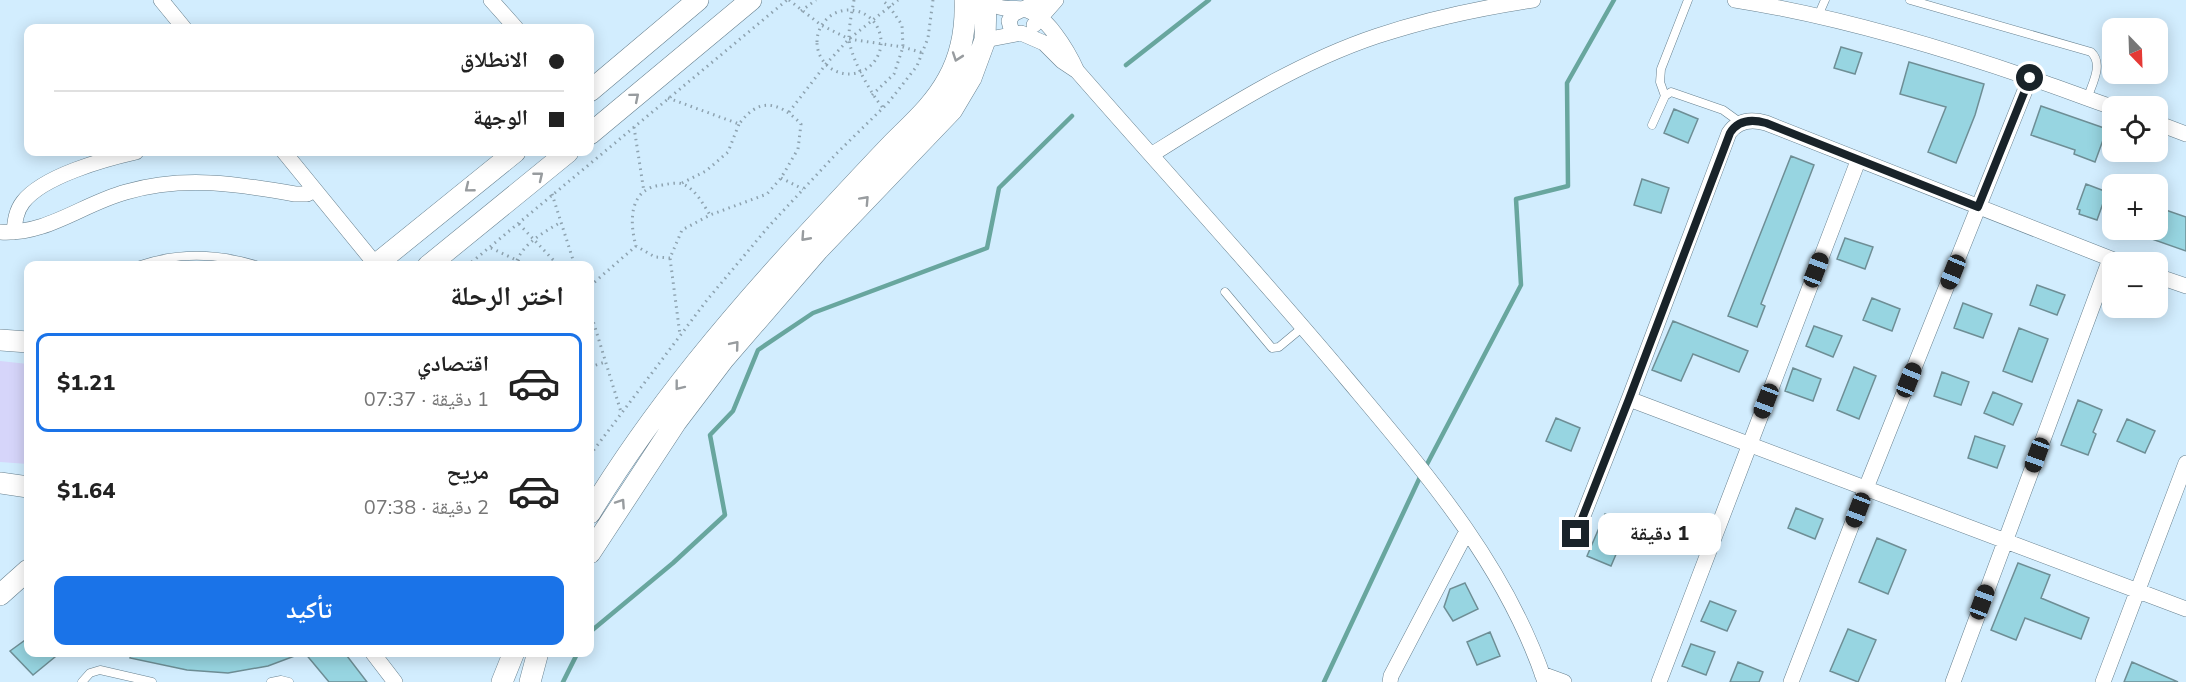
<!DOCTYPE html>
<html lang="ar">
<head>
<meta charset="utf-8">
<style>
	body { margin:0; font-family:"Nunito Sans","Noto Naskh Arabic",sans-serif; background:#f6f6f6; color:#222; direction:rtl; height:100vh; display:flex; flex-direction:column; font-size:22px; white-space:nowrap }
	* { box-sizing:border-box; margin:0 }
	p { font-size:20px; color:#767676 }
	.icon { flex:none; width:33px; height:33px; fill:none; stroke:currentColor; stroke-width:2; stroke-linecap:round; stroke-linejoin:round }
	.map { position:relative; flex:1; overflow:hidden; direction:ltr }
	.drawer { position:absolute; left:24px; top:261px; width:570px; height:396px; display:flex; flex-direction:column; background:#fff; border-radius:12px; box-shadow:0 3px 15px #0003; direction:rtl }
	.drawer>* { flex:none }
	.hud { position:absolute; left:24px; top:24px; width:570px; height:132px; border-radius:12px; box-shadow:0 3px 15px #0003; direction:rtl; display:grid; align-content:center; height:132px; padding:0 30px; background:#fff }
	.needle { width:39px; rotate:157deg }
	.tools { position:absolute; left:2102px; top:18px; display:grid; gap:12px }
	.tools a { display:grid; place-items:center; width:66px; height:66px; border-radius:12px; background:#fff; box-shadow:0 3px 15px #0003; font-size:30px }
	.end { position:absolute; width:27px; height:27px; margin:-14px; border:8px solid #192329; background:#fff; box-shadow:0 0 0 3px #fff }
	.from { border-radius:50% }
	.bubble { position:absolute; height:42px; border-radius:12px; background:#fff; box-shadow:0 3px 15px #0003; font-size:20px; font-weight:800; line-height:42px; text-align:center; direction:rtl }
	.car { position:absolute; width:18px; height:36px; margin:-18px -9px; border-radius:8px; box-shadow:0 0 4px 2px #0007; background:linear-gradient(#222 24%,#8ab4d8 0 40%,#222 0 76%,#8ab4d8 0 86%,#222 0) }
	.hud b { display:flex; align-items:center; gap:21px; height:57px; font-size:22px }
	.hud b+b { border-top:2px solid #e0e0e0 }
	.hud i { width:15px; height:15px; background:#222 }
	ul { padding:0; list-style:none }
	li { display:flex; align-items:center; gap:18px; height:99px; margin:0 12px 9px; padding:0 18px; border:3px solid transparent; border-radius:12px }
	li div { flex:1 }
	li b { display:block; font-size:22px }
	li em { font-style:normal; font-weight:800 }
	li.active { border-color:#1a73e8 }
	li>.icon { width:54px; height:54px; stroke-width:1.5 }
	h2 { padding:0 30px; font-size:27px; line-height:72px }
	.cta { display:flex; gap:12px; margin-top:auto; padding:12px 30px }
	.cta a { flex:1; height:69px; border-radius:12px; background:#1a73e8; color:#fff; font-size:24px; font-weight:800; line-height:69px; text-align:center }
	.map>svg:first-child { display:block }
</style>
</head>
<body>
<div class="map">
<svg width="2186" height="682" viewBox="0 0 2186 682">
	<rect width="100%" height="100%" fill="#d2edfe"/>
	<path fill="#d6d5fa" d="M0 361 28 364V464L0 462Z"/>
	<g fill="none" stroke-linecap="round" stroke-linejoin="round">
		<path stroke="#68a69e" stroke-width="4.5" d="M1126 65 1209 0
			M1425 468 1521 285 1516 199 1568 186 1567 83 1614 0
			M590 632 673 563 725 515 710 435 733 411 758 350 813 313 987 248 999 188 1072 116
			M563 682 578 652
			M1324 682 1421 475"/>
	</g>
	<path fill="#97d5e1" stroke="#6e8e95" stroke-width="1.5" d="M1841 47 1862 53 1855 74 1834 68Z
		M1909 62 1984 84 1975 115 1956 163 1928 152 1946 107 1900 94Z
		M2041 106 2107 129 2095 162 2074 154 2075 150 2031 135Z
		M1674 109 1698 119 1688 143 1664 133Z
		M1791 156 1814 165 1761 304 1765 306 1757 327 1728 316Z
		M1642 179 1669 188 1661 213 1634 205Z
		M2086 184 2107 192 2097 220 2079 214 2080 210 2077 209Z
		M2157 207 2186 217V251L2129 231V230H2157Z
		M1845 238 1873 247 1865 269 1837 259Z
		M2037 285 2065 295 2057 315 2030 305Z
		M1872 298 1900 309 1892 331 1863 320Z
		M1963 303 1992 314 1983 338 1954 328Z
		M1673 321 1748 351 1739 372 1693 354 1681 381 1652 370Z
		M1814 326 1842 336 1833 357 1806 346Z
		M2019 328 2048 339 2032 382 2003 371Z
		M1854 367 1876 376 1859 419 1837 410Z
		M1793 368 1821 379 1813 401 1785 391Z
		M1942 372 1969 382 1961 405 1934 396Z
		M1993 392 2022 404 2013 425 1984 413Z
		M2078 400 2102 410 2093 432 2096 434 2088 455 2061 445Z
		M1556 418 1580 428 1571 451 1546 441Z
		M2127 419 2155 431 2145 453 2117 441Z
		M1975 436 2005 446 1997 468 1968 458Z
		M1796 508 1823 519 1815 539 1788 528Z
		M1605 514 1629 524 1611 566 1587 556Z
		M1877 538 1906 550 1888 594 1859 582Z
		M2018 563 2050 575 2041 598 2089 618 2081 639 2025 618 2016 640 1991 630Z
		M1465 583 1478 609 1453 621 1444 607 1450 589Z
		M1710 601 1736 611 1727 631 1701 621Z
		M1848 629 1876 640 1858 682 1830 671Z
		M1490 632 1500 656 1477 665 1467 642Z
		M28 638V652H61L33 675 10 651Z
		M1691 644 1715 652 1706 675 1682 666Z
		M131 652H300V654L268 666 228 673 187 670 130 658Z
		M304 652H344L367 682H329Z
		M1738 662 1763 672 1759 682H1730Z
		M2132 662 2178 682H2124Z"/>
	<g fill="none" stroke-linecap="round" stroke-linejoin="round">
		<defs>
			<path id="lane" d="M1910 0 2091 52C2104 64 2092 84 2087 99
				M1818 16 1825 0
				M1665 96 1660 82 1661 69 1688 0
				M1652 125 1665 96 1671 92 1723 110 1741 123
				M137 266C177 252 218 253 259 266
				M1225 292 1272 348 1279 347 1303 327
				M82 682 90 673 100 670 152 682
				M271 682 281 680 289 682"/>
			<path id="street" d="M161 0 184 28
				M491 0 516 28
				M988 0C1002 12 1007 7 1023 9 1046 13 1068 51 1077 71
				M1735 0C1835 16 1934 45 2030 78 2058 87 2085 98 2112 107
				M1034 25 1056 0
				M1015 33 1011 29 1009 21 1013 14 1041 0
				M985 40 1021 33 1044 43 1062 61 1077 71C1167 174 1259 274 1347 379 1425 472 1506 565 1545 682
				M2157 123 2186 134
				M284 152 377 266
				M1151 155C1223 110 1296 63 1377 36 1428 19 1480 8 1533 0
				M0 232C47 235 82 204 126 192 184 175 238 184 295 194H307L315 190
				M14 232C15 221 16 211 23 202 43 176 105 159 136 152
				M2157 276 2186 286
				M1629 399 2186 609
				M1576 534 1629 399 1729 133C1738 120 1752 119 1766 123L2119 262
				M372 652 395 682
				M1542 674 1564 682
				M1390 682 1391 676 1467 531
				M1659 682 1858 161
				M1791 682 1866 488 2030 78
				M1953 682 2110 259
				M2103 682 2186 463"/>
			<path id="secondary" d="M590 91 698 0
				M590 134 751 0
				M374 266 515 152
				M428 266 568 152
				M0 340 28 342
				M0 483 28 487
				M590 513C653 409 734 313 817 224 842 197 867 170 892 144 912 124 934 105 948 79 962 54 966 28 965 0
				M590 553 676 422 723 360 818 250 952 110 971 78 985 40 986 0
				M0 595 28 570
				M502 682 514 652
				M530 682 538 652"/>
		</defs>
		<use href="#lane" stroke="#67808f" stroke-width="9"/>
		<use href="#street" stroke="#67808f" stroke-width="16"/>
		<use href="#secondary" stroke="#67808f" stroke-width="22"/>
		<path stroke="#8ea3b0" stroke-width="3" stroke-dasharray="1.5 4.5" stroke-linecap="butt" d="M789 0 821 25 849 39 903 47 923 53
			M854 0C852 12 849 25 849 37 849 55 871 94 883 108
			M817 42a32 32 0 1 1 64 0a32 32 0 1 1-64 0Z
			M801 11 816 0
			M872 95 894 74 903 47 902 25 889 6 882 0
			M668 98 739 124C743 119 748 113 753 110 770 98 789 111 801 124L798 149 781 178 767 194 710 215 682 230 670 258 680 335
			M789 112 826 64 849 39 898 0
			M634 127 644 192
			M781 178 803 189
			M682 183 706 171 728 152 739 124
			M552 194 575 266
			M519 224 559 266
			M491 248 529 266
			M670 258 655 257 636 246C629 221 629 187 663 185 668 184 677 182 682 184 695 188 703 204 710 215
			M467 266 787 0
			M515 266C521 244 543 233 561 222
			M590 286 636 246
			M590 311 621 412
			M590 367 605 362
			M590 455 707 300 769 226 837 153 888 103 917 66 928 38 933 0"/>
		<use href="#lane" stroke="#fff" stroke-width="8"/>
		<use href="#street" stroke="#fff" stroke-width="15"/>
		<use href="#secondary" stroke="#fff" stroke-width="21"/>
	</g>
	<defs><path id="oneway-chevron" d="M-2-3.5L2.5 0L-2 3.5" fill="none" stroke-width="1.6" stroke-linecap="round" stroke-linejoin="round" transform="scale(1.5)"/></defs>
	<g stroke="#989c9f">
		<use href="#oneway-chevron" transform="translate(957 57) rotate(109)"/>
		<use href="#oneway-chevron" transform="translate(635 97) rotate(-40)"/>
		<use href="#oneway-chevron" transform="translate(539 176) rotate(-39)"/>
		<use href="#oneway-chevron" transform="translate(469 188) rotate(141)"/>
		<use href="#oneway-chevron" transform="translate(865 200) rotate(-47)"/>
		<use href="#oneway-chevron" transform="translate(805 237) rotate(132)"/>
		<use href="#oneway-chevron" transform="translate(735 345) rotate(-50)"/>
		<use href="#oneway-chevron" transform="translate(679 386) rotate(128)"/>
		<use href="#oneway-chevron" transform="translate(621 503) rotate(-56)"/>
	</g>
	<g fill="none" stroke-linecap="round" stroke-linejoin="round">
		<path stroke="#192329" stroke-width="8" d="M1576 534 1629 399 1730 133C1738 120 1752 119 1766 123L1978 207 2030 78"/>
	</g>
</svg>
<div class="tools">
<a><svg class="needle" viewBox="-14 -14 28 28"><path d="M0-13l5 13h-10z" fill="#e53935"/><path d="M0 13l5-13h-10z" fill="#767676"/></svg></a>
<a><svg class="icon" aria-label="locate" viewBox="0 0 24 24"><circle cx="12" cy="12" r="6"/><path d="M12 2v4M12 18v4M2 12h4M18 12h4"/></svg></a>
<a>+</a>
<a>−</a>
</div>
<i class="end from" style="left:2030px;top:78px"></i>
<i class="end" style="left:1576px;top:534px"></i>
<div class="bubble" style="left:1598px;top:513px;width:123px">1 دقيقة</div>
<i class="car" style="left:1816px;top:270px;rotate:21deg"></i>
<i class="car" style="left:1953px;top:272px;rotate:202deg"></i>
<i class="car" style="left:1909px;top:380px;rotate:22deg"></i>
<i class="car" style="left:1766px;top:401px;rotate:201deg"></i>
<i class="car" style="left:2037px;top:455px;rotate:200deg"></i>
<i class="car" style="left:1858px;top:510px;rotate:201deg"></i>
<i class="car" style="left:1982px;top:602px;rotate:20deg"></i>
<div class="hud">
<b><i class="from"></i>الانطلاق</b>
<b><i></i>الوجهة</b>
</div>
<section class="drawer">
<h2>اختر الرحلة</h2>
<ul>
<li class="active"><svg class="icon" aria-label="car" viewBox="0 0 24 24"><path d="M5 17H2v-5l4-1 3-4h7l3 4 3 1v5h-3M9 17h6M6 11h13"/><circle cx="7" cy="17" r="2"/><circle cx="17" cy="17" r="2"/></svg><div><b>اقتصادي</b><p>1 دقيقة · 07:37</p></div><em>$1.21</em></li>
<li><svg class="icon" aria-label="car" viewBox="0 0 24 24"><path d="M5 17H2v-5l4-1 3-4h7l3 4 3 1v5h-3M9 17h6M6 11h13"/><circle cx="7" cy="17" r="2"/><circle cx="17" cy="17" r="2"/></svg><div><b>مريح</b><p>2 دقيقة · 07:38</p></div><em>$1.64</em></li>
</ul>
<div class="cta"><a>تأكيد</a></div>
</section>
</div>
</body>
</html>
